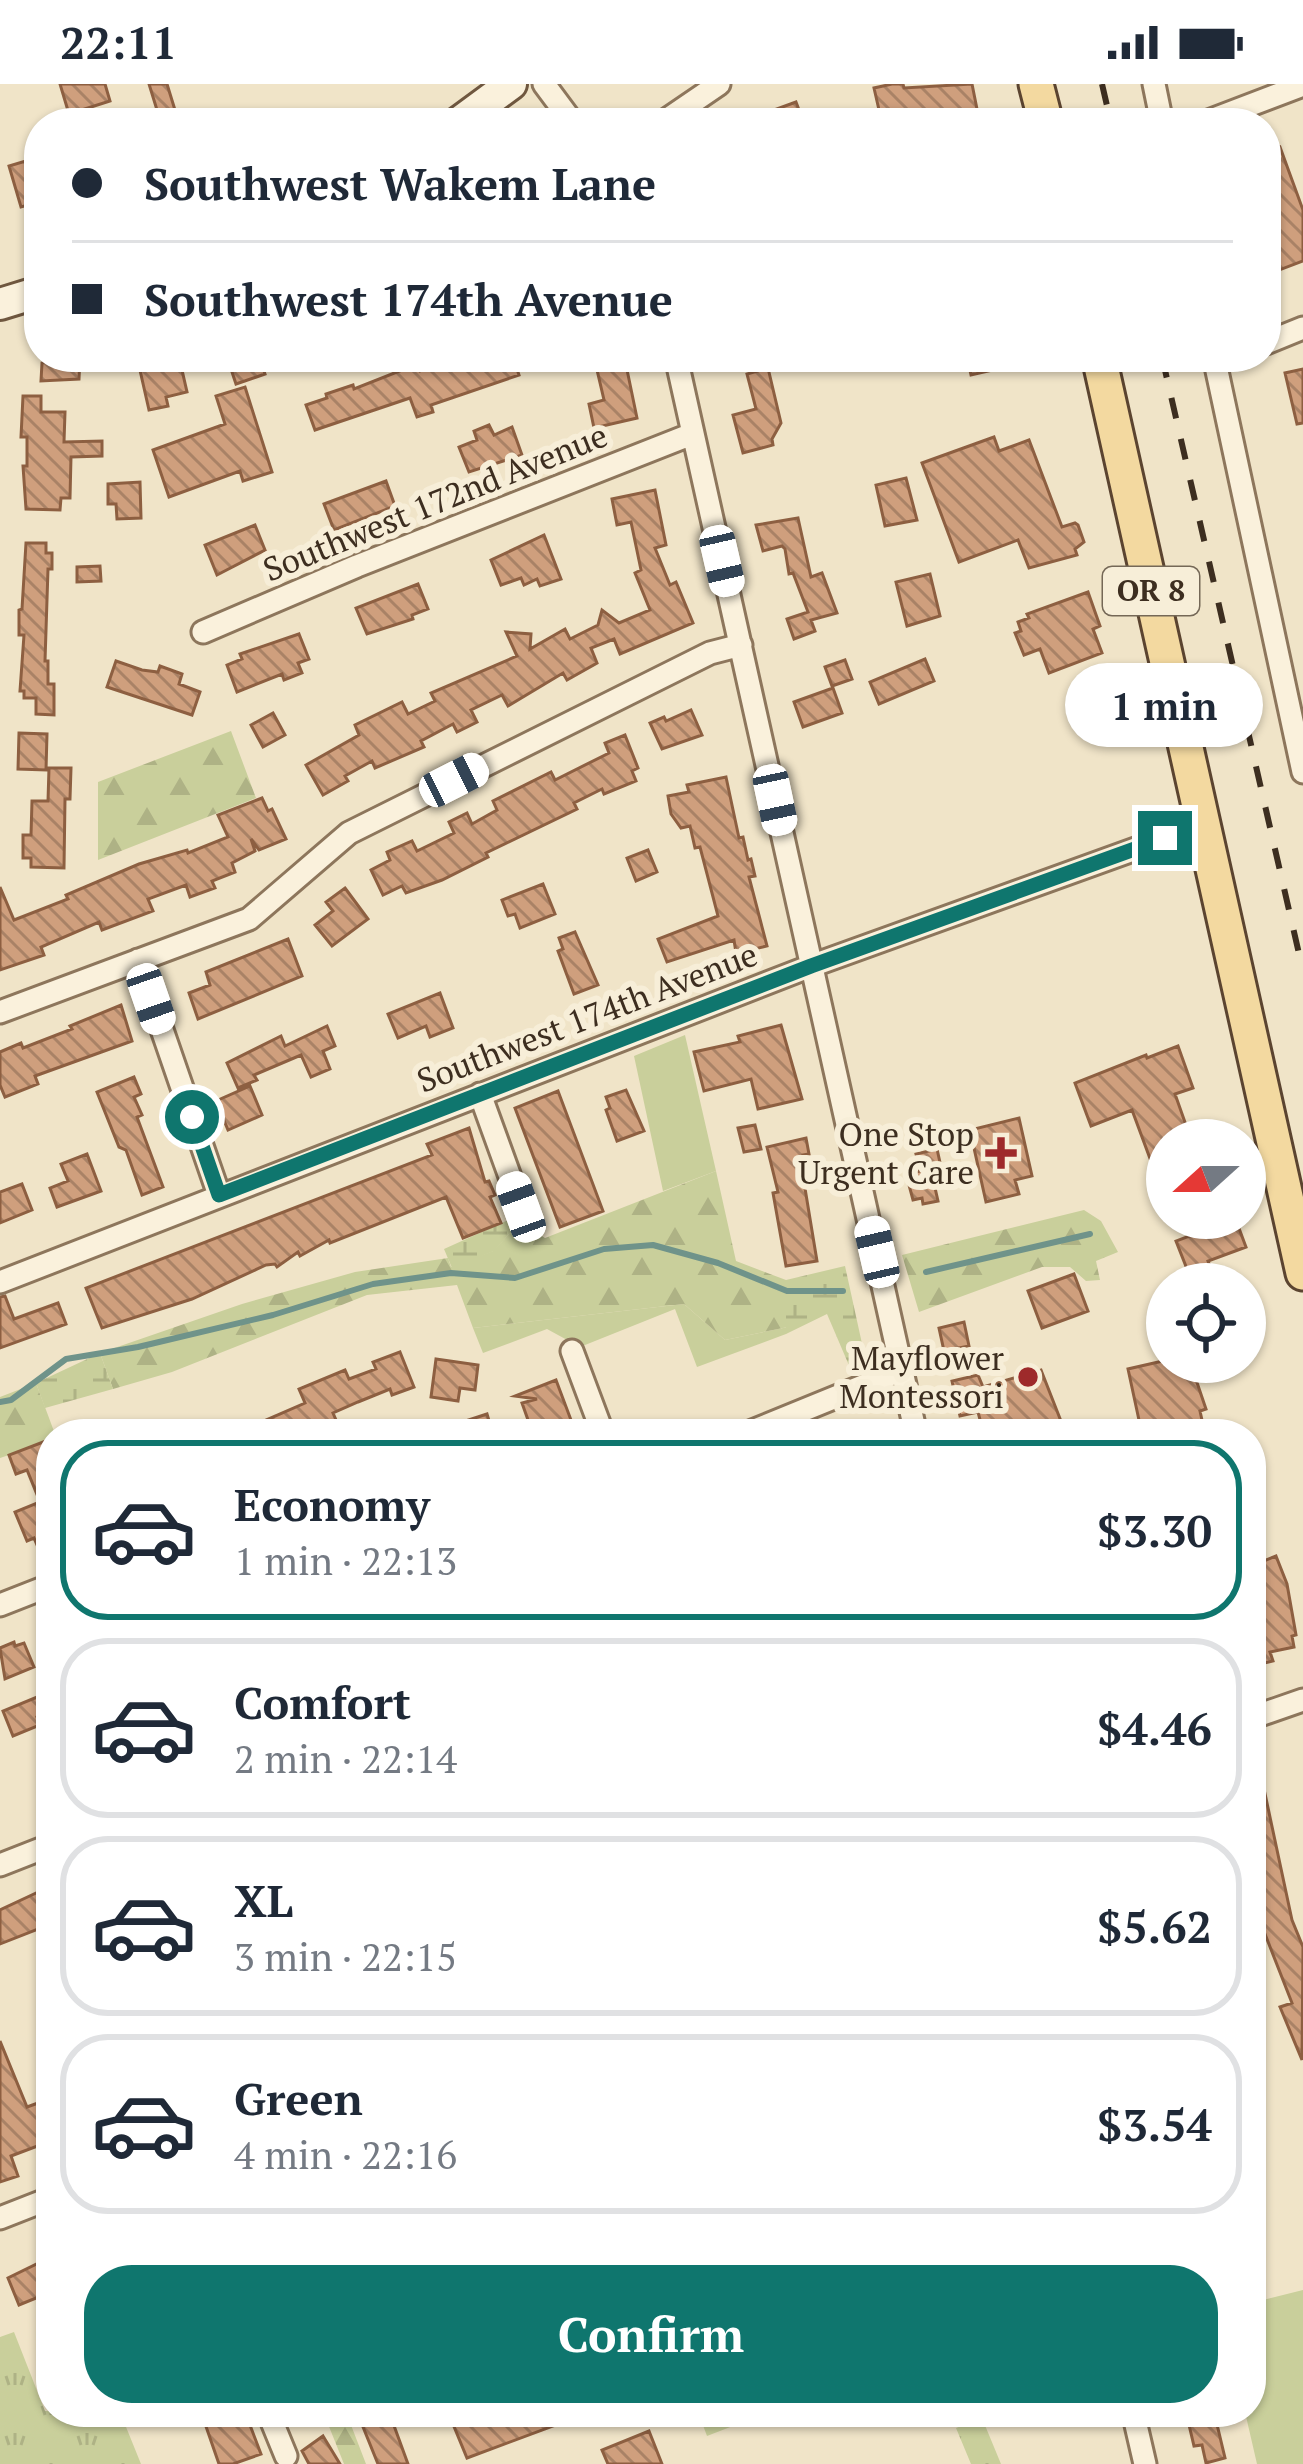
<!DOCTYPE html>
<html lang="en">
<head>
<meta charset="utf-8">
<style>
	body { margin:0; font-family:"PT Serif",serif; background:#f6f6f7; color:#1f2937; height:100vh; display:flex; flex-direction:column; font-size:45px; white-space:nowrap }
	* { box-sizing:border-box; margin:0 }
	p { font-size:39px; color:#747a83 }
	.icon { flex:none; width:66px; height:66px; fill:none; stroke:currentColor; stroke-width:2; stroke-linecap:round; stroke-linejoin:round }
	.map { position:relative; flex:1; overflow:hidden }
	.details { position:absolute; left:36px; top:1335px; width:1230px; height:1008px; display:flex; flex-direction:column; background:#fff; border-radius:48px; box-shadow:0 3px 9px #0004 }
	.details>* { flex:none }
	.top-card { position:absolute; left:24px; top:24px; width:1257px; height:264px; border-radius:48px; box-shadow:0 3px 9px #0004; display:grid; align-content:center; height:264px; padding:0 48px; background:#fff }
	.needle { width:78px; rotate:249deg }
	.buttons { position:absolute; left:1146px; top:1035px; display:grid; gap:24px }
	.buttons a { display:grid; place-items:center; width:120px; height:120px; border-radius:50%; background:#fff; box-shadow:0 3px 9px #0004; font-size:60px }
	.end { position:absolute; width:54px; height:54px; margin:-27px; border:15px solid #0f766e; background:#fff; box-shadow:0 0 0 6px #fff }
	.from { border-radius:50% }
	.bubble { position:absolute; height:84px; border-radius:42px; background:#fff; box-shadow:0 3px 9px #0004; font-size:39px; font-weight:700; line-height:84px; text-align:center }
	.car { position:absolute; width:36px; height:72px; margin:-36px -18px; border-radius:15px; box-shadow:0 0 9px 3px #0007; background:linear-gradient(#fff 24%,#345 0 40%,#fff 0 76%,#345 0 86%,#fff 0) }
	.top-card b { display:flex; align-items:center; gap:42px; height:114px; font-size:45px }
	.top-card b+b { border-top:3px solid #e0e1e3 }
	.top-card i { width:30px; height:30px; background:#1f2937 }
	ul { padding:21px 0 0; list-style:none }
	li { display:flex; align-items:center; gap:36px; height:180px; margin:0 24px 18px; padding:0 24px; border:6px solid #e0e1e3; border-radius:48px }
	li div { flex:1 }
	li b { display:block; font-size:45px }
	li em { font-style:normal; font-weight:700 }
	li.active { border-color:#0f766e }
	li>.icon { width:108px; height:108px; stroke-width:1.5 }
	.primary-button { display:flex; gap:24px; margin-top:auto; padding:24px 48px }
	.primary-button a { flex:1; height:138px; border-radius:48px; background:#0f766e; color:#fff; font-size:48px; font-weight:700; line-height:138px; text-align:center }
	.status { display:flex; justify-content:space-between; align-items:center; height:84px; padding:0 60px; background:#fff; direction:ltr }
	.status svg { height:33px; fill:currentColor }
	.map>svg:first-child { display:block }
</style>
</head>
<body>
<div class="status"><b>22:11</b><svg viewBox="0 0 49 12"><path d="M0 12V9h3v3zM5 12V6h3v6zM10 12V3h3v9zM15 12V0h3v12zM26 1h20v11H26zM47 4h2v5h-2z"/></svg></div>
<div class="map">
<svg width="1303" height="2380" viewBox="0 0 1303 2380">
	<defs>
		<pattern id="forest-firs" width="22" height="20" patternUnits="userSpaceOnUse" patternTransform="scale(3)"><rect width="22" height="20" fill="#c9cf9b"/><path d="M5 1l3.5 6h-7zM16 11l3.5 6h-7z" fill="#aeb285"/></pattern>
		<pattern id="wetland-marsh" width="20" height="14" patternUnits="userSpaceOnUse" patternTransform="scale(3)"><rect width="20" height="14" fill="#c9cf9b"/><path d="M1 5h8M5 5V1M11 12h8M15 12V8" fill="none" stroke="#aeb285"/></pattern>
		<pattern id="park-tufts" width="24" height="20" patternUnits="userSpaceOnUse" patternTransform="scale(3)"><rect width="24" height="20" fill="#c9cf9b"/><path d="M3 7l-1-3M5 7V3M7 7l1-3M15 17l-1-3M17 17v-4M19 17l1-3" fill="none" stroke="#aeb285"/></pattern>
		<pattern id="building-back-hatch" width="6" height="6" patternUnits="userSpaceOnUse" patternTransform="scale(3)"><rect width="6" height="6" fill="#cf9f7d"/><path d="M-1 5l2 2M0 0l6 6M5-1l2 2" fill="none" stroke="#a98266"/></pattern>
	</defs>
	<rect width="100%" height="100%" fill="#f0e4c8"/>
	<path fill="#c9cf9b" d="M685 951 716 1087 663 1107 634 972Z
		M684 1220 725 1256 788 1243 786 1250 697 1283 675 1225 580 1263 547 1245 483 1269 473 1244Z
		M1303 2206V2380H1257L1245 2328H1251V2219Z"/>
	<path fill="url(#forest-firs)" d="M231 647 256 714 98 776V698Z
		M716 1087 736 1177 786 1196 788 1243 725 1256 684 1220 473 1244 457 1201 367 1211 172 1288 113 1305 100 1269 242 1220 355 1188 448 1174 451 1183 493 1167 509 1150 527 1143 545 1154Z
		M1084 1126 1101 1137 1118 1168 1096 1177 1100 1196 1086 1197 1070 1183H1042L919 1228 902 1171Z
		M36 1299 55 1350H51V1357L0 1374V1313Z
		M346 2328 366 2380H344L326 2335Z"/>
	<path fill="url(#wetland-marsh)" d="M513 1134 518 1147 509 1150 494 1167 452 1184 444 1165Z
		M845 1182 868 1287 854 1293 827 1230 786 1250V1196Z
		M100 1269 113 1305 45 1324 36 1299Z"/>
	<path fill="url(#park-tufts)" d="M14 2248 45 2327 120 2328 141 2380H0V2253Z
		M698 2328H769L707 2352Z
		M982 2334 1001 2380H971L956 2344Z"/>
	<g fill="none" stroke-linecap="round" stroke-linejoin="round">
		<path stroke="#6f938a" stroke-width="6" d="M926 1188 1090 1150
			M0 1318 11 1316 66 1275 138 1263 273 1231 373 1200 451 1189 515 1194 604 1165 653 1161 718 1179 787 1207H843"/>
	</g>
	<path fill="url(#building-back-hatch)" stroke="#8d5f41" stroke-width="3" d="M60 0H105L110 17 69 30Z
		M149 0H167L179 39H161Z
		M892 0H903L904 4 972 0 977 25 914 39H882L874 4Z
		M796 18 804 39H744V37Z
		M1280 63 1303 126V177L1266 191V69Z
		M39 73V118L21 123 9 82Z
		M80 273 79 295 41 297 42 279 48 278V274Z
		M137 273H179L187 308 166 313 168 322 149 326Z
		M227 273H259L265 290 236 300Z
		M461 273H513L519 291 431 321 433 328 417 333 410 314 315 346 306 321 327 314 326 310 353 301 354 305 407 284 418 283 420 287Z
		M594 273H612L613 279 625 276 637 334 594 344 589 320 604 316Z
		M967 273H1023V279L971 291Z
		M768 284 781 339 772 355 773 361 743 369 733 331 756 325 747 290Z
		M1303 285V339L1297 340 1285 289Z
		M245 303 272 388 243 397 240 387 169 413 153 366 225 340 216 312Z
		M23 312H41V328H65L64 358 102 357V372L71 373 70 414H61L60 426 26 425 23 382H27V353H21Z
		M489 341 494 351 512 343 522 371 469 388 459 363 477 356 474 347Z
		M994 353 999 367 1029 356 1062 443 1075 439 1078 441 1084 458 1075 465 1077 471 1029 484 1018 456 959 478 922 379Z
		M906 394 917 436 885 442 876 401Z
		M386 397 395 422 334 446 324 420Z
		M140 398 141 434 117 435 116 420H108V400Z
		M655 406 666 461 655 464 670 501 676 498 693 539 620 570 614 555 591 564 597 579 567 596 563 589 508 622 502 611 471 626 477 638 457 648 453 640 421 657 424 663 375 684 372 677 345 692 348 697 323 711 306 681 359 651 355 641 402 618 408 630 435 617 431 609 517 572 506 548 531 550 530 565 565 545 570 555 598 541 602 526 619 539 650 526 635 489 641 486 631 438 617 441 612 415Z
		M798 434 811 493 822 489 837 529 811 536 815 547 794 555 787 535 808 528 793 489 789 490 785 465 782 462 763 467 756 441Z
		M255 441 265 466 217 491 205 461Z
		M544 451 561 495 540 502 537 495 524 501 521 494 501 501 491 476Z
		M26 459H46V469H52V485H48L45 577H48V600H54V631L36 630V614H24V607H20L24 551H19V526L22 525Z
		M100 482 101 497 77 498V483Z
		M930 490 940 532 907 542 896 498Z
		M418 500 428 525 412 531 413 535 367 550 356 524Z
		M1088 508 1100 542 1093 545 1102 569 1049 589 1040 565 1024 571 1015 549 1021 547 1018 538 1029 534 1027 530Z
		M299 550 309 575 298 579 302 589 284 596 282 590 237 608 227 581 242 575 240 570Z
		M925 575 934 597 879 620 870 598Z
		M845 576 852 595 832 602 825 583Z
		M116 577 142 586 158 588 160 582 182 590 179 600 200 608 192 631 107 603Z
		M833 604 842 629 803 643 794 618Z
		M691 626 702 651 662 665 650 639 664 633 666 637Z
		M273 629 285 651 263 663 251 641Z
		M19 649 47 650 46 686 18 685Z
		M625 651 638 684 632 687 636 697 604 710 602 705 574 719 577 725 486 769 488 773 442 796 406 809 402 802 383 811 371 786 390 776 387 768 412 757 417 767 454 749 449 738 467 729 472 740 497 726 493 717 551 688 555 696 609 669 605 659Z
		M49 684H71L70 715H65L64 784 31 783V774H23V751H31L32 717H48Z
		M726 693 739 754 743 753 748 776 751 775 755 792 749 793 767 862 736 869 734 856 667 878 658 855 718 832 700 763 695 764 690 742 681 744 671 730 668 712 689 708 687 701Z
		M262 714 268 727 272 725 286 755 259 766 251 755 255 767 232 779 235 788 212 797 215 804 190 813 186 801 148 815 153 827 102 846 99 838 41 863 44 871 0 886V803L14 836 68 815 66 811 139 780 187 766 188 769 228 753 218 731Z
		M648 766 657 788 636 797 627 774Z
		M543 800 555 830 520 844 515 830 508 832 502 816Z
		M345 804 368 835 332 862 315 841 333 827 326 818Z
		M575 848 598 901 574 910 558 867 563 865 559 854Z
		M288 855 302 892 198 935 189 909 210 901 206 888Z
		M440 909 453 944 430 953 426 942 398 954 388 930Z
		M121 921 132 957 35 992 38 1000 5 1013 0 1001V968L21 959 23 964 72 945 70 942Z
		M781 941 802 1015 758 1025 751 995 704 1007 694 968 740 958 738 952Z
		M327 942 335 962 323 967 330 985 311 993 301 971 254 991 257 996 238 1004 227 979 281 952 285 962Z
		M1178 962 1193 1004 1175 1010 1187 1044 1199 1039 1206 1056H1167V1083L1155 1088 1132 1026 1091 1042 1075 999 1146 971 1147 974Z
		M134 993 141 1010 134 1013 142 1031 137 1033 163 1103 142 1111 126 1066 119 1063 97 1008Z
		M250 1002 262 1031 228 1046 216 1017Z
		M626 1006 644 1047 617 1057 606 1026 610 1024 606 1013Z
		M558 1007 603 1127 560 1143 515 1024Z
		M1019 1034 1032 1092 1015 1096 1019 1110 986 1118 970 1046Z
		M755 1041 761 1065 744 1068 738 1044Z
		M469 1044 485 1098 489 1097 495 1111 490 1113 501 1139 463 1154 446 1113 330 1159 329 1156 300 1172 298 1168 277 1183 275 1180 266 1181 192 1215 102 1244 86 1204 432 1071 427 1060Z
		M806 1054 809 1070 803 1071 805 1079 801 1080 817 1177 786 1182 773 1109 778 1108 767 1063Z
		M937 1065 941 1083 931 1086 938 1117 923 1120 922 1114 913 1116 906 1090 920 1087 916 1070Z
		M87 1070 101 1107 57 1123 50 1104 68 1097 61 1080Z
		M22 1100 32 1126 0 1139V1108Z
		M1229 1137 1231 1141 1237 1139 1246 1163 1208 1177 1212 1187 1195 1194 1191 1184 1187 1185 1176 1157Z
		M1074 1190 1088 1227 1042 1244 1028 1207Z
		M5 1212 14 1235 58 1219 66 1240 0 1264V1213Z
		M964 1238 969 1262 944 1267 939 1244Z
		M400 1268 414 1303 392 1311 390 1305 358 1318 333 1329 336 1336 303 1350H272L266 1336 305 1319 299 1305 345 1286 349 1295 376 1285 373 1278Z
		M436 1275 478 1281 475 1306 460 1304 458 1317 431 1313Z
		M1167 1276 1190 1278 1206 1325 1200 1327 1205 1350H1142L1128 1285Z
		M1041 1286 1066 1350H1036L1032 1339 1010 1346 1009 1342 983 1347 978 1328 960 1332 952 1297 978 1291 983 1303Z
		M556 1296 571 1336 533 1350 522 1319 537 1315 515 1312Z
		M487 1330 493 1350H436L435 1347Z
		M51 1355V1463L40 1468 34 1454 27 1457 15 1428 40 1418 27 1386 16 1390 9 1371Z
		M1276 1472 1287 1500 1296 1551 1292 1552 1294 1563 1270 1568 1273 1577 1251 1582V1482Z
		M14 1558 15 1562 24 1559 34 1583 5 1595 0 1564Z
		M42 1611 49 1629 37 1633 40 1641 13 1652 3 1627Z
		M1258 1677 1292 1836 1303 1863 1302 1976 1280 1923 1292 1919 1254 1822 1251 1678Z
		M51 1802V1840L0 1860V1826Z
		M0 1957 27 2023 38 2019 41 2027 51 2023V2057L11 2072 18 2092 0 2098Z
		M51 2173V2208L19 2221 8 2194Z
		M201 2328H245L261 2370 233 2380H219Z
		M357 2328H389L408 2380H378Z
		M448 2328H588V2329L467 2374Z
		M1186 2328H1214L1225 2374 1206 2379 1202 2361 1194 2362Z
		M649 2347 662 2380H608L602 2366Z
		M323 2352 340 2380H309L302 2367Z"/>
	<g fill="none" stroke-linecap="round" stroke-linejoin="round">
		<defs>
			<path id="street" d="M544 0 573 39
				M1154 0 1162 39
				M662 39 719 0
				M1203 39 1303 1
				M1266 259 1303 244
				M676 273 916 1350
				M1214 273 1303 688
				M203 548 357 482 692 350
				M138 876 219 1111
				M0 928 249 835 349 749 710 569 741 561
				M480 1010 521 1123
				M0 1198 811 882 1202 741
				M572 1267 603 1350
				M745 1350 902 1286
				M0 1521 51 1501
				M1251 1634 1303 1616
				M0 1781 51 1761
				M0 2134 51 2114
				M268 2328 286 2372
				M1133 2328 1145 2380"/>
			<path id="secondary" d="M458 39 511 0
				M0 220 39 208"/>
			<path id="primary" d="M1036 0 1046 39
				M1099 273 1303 1189"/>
		</defs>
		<use href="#street" stroke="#8d765c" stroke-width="27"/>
		<use href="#secondary" stroke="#6f573f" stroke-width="36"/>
		<use href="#primary" stroke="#5b4430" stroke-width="39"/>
		<use href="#street" stroke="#faf1dc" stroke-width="21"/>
		<use href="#secondary" stroke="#faf1dc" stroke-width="30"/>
		<use href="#primary" stroke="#f3d9a0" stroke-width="33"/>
		<path stroke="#3d2e20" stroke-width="6" stroke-dasharray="21 21" stroke-linecap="butt" d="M1102 0 1111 39
			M1162 273 1303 887"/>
	</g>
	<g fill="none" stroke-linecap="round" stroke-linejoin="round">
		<path stroke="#0f766e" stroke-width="15" d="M192 1033 219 1111 811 882 1165 754"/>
	</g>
	<g fill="#9e2a2b" stroke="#f7eed8" stroke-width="4.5">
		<path d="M995 1051h12v12h12v12h-12v12h-12v-12h-12v-12h12z"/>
		<circle cx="1028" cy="1293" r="12"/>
	</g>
	<g text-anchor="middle" stroke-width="12" stroke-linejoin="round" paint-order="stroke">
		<rect fill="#f7eed8" stroke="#756857" stroke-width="3" x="1103" y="483" width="96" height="48" rx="9"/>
		<g font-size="30" font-weight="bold" fill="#3d2e20">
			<text x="1151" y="517">OR 8</text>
		</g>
		<g font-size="33" fill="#3d2e20" stroke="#f7eed8">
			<text transform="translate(435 418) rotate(-22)" y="12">Southwest 172nd Avenue</text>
			<text transform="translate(587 933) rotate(-21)" y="12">Southwest 174th Avenue</text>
		</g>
		<g font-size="33" fill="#3d2e20" stroke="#f7eed8" text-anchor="end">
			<text x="974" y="1062">One Stop<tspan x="974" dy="38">Urgent Care</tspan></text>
			<text x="1004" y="1286">Mayflower<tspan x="1004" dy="38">Montessori</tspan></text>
		</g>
	</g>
</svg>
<div class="buttons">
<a><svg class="needle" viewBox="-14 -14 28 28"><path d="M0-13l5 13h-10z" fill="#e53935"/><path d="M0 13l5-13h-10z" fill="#747a83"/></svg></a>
<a><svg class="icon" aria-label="locate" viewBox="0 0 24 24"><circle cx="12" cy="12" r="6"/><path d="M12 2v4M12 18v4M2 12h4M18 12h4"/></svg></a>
</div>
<i class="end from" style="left:192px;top:1033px"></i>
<i class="end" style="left:1165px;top:754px"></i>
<div class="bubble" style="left:1065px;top:579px;width:198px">1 min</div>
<i class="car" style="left:722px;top:477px;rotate:167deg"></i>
<i class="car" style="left:454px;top:696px;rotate:63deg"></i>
<i class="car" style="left:775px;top:716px;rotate:168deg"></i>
<i class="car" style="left:151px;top:915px;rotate:161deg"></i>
<i class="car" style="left:521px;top:1123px;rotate:340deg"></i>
<i class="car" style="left:877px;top:1168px;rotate:347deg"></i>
<div class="top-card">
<b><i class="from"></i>Southwest Wakem Lane</b>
<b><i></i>Southwest 174th Avenue</b>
</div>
<section class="details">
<ul>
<li class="active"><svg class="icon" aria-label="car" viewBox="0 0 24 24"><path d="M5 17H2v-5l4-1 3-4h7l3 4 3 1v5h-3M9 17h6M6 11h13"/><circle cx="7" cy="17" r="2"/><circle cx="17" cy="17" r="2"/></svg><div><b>Economy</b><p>1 min · 22:13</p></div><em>$3.30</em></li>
<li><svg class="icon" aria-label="car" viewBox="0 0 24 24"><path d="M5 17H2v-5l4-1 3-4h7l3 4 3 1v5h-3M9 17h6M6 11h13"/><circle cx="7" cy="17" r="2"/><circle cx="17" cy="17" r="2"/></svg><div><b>Comfort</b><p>2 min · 22:14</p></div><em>$4.46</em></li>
<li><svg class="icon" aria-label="car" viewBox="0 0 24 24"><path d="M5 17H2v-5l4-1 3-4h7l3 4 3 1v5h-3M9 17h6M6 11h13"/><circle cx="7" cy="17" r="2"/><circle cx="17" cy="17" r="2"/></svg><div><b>XL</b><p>3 min · 22:15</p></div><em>$5.62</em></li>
<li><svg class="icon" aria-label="car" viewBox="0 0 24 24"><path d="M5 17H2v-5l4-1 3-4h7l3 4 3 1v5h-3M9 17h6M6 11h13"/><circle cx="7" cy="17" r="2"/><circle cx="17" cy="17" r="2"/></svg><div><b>Green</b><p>4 min · 22:16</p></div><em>$3.54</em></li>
</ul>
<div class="primary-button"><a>Confirm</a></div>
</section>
</div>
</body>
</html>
